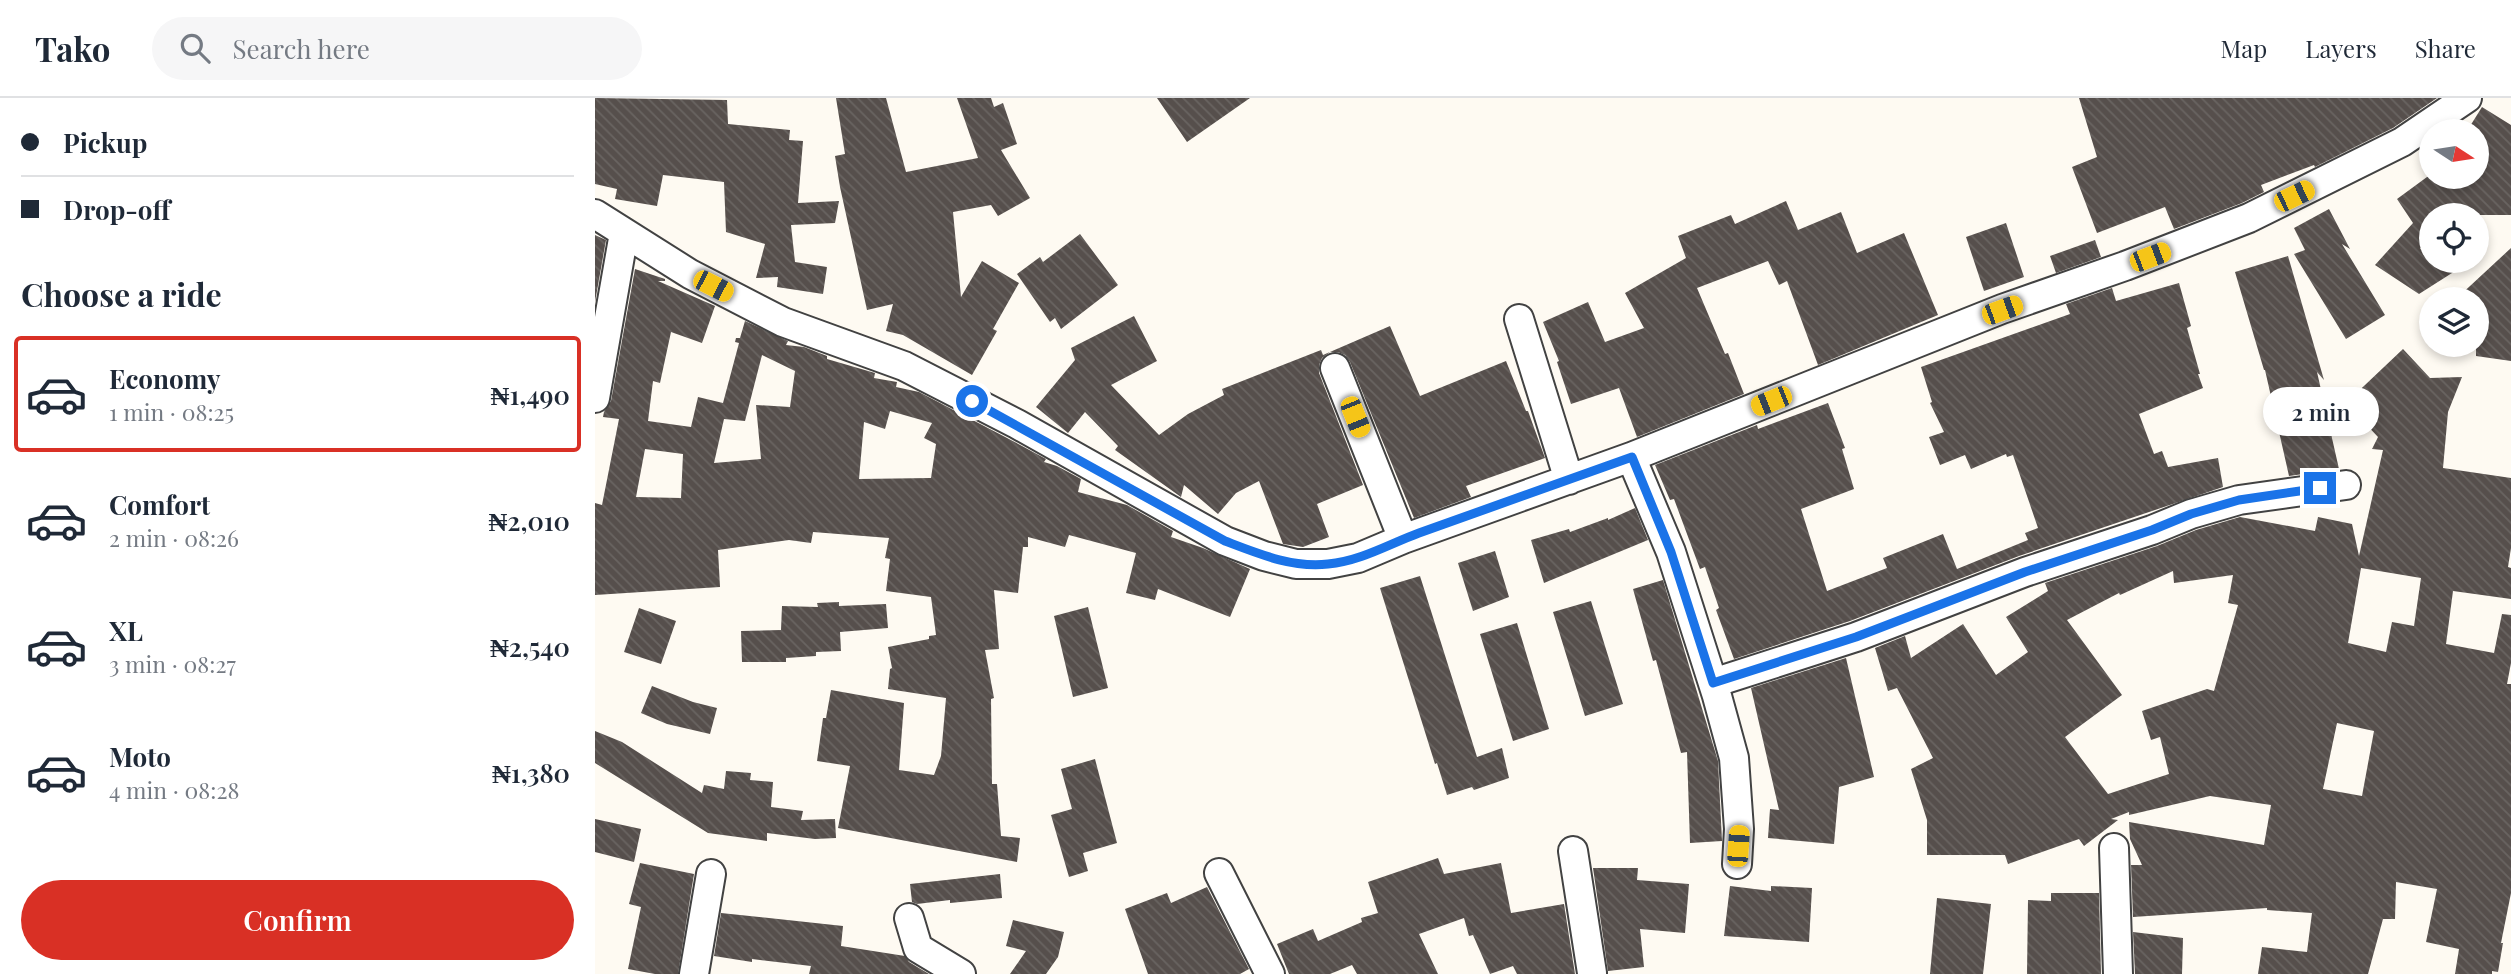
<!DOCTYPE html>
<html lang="en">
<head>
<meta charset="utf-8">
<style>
	body { margin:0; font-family:"Playfair Display",serif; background:#f6f6f7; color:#1f2937; height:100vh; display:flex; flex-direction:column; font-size:26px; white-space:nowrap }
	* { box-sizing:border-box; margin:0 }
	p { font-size:23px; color:#747a83 }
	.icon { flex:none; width:38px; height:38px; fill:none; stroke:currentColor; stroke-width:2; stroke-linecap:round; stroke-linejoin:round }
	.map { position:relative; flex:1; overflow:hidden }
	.details { display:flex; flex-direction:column; background:#fff; width:595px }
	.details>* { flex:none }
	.top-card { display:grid; align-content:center; height:154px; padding:0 21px; background:#fff }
	.needle { width:46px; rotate:102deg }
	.buttons { position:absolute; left:1824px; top:21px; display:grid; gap:14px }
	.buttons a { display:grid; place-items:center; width:70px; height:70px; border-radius:50%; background:#fff; box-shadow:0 4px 10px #0003; font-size:35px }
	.end { position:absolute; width:32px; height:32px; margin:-16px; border:9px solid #1a73e8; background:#fff; box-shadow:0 0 0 4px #fff }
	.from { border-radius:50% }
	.bubble { position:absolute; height:49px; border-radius:24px; background:#fff; box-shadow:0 4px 10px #0003; font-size:23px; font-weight:600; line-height:49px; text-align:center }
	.car { position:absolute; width:21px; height:42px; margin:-21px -10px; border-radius:9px; box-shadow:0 0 5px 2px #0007; background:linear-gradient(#f5c518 24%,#345 0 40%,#f5c518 0 76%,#345 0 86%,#f5c518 0) }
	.top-card b { display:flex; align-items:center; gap:24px; height:66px; font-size:26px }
	.top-card b+b { border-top:2px solid #e0e1e3 }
	.top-card i { width:18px; height:18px; background:#1f2937 }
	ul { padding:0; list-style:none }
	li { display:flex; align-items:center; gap:21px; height:116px; margin:0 14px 10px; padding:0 7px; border:4px solid transparent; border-radius:7px }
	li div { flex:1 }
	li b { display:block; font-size:26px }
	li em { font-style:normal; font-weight:600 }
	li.selected { border-color:#d93025 }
	li>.icon { width:63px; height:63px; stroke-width:1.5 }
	h2 { padding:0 21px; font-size:32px; line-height:84px }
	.button { display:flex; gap:14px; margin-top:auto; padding:14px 21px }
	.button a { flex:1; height:80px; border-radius:42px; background:#d93025; color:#fff; font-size:28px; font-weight:600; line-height:80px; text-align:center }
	header { display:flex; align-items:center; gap:42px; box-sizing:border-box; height:98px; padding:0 35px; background:#fff; border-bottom:2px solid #e0e1e3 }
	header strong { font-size:33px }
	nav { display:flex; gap:38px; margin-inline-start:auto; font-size:24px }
	.search { width:490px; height:63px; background:#f6f6f7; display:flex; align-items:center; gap:18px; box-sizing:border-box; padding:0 24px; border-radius:38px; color:#747a83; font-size:26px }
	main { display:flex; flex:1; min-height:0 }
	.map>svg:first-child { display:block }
</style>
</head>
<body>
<header>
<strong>Tako</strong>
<div class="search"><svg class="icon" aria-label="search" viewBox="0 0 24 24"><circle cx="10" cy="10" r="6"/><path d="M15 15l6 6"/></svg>Search here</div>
<nav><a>Map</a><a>Layers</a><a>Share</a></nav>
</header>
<main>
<section class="details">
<div class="top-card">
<b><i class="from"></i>Pickup</b>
<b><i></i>Drop-off</b>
</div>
<h2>Choose a ride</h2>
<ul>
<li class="selected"><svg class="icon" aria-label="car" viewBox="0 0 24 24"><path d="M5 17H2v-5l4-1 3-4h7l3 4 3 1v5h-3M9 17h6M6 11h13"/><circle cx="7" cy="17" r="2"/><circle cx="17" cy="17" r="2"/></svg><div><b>Economy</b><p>1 min · 08:25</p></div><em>₦1,490</em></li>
<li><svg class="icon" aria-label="car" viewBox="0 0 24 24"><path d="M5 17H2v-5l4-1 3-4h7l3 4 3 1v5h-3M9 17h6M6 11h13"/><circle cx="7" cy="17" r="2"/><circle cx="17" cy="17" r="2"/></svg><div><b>Comfort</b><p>2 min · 08:26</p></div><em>₦2,010</em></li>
<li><svg class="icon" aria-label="car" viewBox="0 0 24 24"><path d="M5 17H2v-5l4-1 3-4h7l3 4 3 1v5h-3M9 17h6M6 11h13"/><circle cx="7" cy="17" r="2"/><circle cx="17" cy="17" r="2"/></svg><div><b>XL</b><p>3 min · 08:27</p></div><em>₦2,540</em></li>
<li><svg class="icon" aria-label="car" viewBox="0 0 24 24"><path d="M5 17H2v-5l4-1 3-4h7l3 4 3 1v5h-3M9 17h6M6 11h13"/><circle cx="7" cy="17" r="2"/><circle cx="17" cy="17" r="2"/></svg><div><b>Moto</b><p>4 min · 08:28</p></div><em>₦1,380</em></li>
</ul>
<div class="button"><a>Confirm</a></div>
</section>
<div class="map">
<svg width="1916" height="876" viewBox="0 0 1916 876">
	<defs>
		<pattern id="building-back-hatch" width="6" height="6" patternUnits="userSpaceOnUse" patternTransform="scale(1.75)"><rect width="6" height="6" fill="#564f4c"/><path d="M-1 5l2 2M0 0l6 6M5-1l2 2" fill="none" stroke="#696461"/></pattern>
	</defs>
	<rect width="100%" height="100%" fill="#fefaf2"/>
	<path fill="url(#building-back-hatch)" fill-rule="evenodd" d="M0 0 132 2 133 26 195 32 194 42 208 43 203 105 244 103 240 125 196 127 200 164 232 169 228 196 182 189 183 179 161 180 170 146 131 134 129 84 68 77 62 108 20 101 22 91 0 86Z
		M241 0H291L311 74 383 60 362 0H396L399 9 408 5 422 46 406 52 435 100 403 118 396 107 358 114 366 199 387 163 424 185 398 231 402 233 377 277 308 237 291 233 298 206 272 212 245 89 240 58 250 56Z
		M562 0H655L592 44Z
		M1484 0H1842L1798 30 1720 69 1719 67 1666 87 1669 94 1647 105 1579 131 1570 109 1502 135 1477 69 1502 59Z
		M1887 9 1916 27V117H1836V149L1831 143 1825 151 1836 155V163H1855L1868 168 1824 196 1780 167 1818 125 1802 101 1832 79H1881V33H1872Z
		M1191 103 1203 132 1246 114 1262 155 1309 135 1343 217 1223 267 1192 183 1184 187 1173 163 1102 190 1130 256 1133 255 1149 296 1042 339 1024 290 976 306 962 264 964 263 948 224 993 204 1010 244 1049 230 1030 195 1091 160 1083 138 1136 117 1140 126Z
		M1734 111 1755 151 1747 146 1790 217 1751 241 1699 156 1710 152 1699 130Z
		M1411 125 1429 179 1389 193 1371 139Z
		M485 136 523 187 466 231 460 220 455 224 422 176 445 159 448 164Z
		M0 137 11 142 0 204Z
		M1500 142 1506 159 1461 175 1455 158Z
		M1916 150V263L1881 258V201H1861Z
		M1693 158 1729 282 1722 274 1744 371 1694 378 1670 272H1669L1640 174Z
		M40 171 70 181V183H63L120 208 107 245 76 234 65 285 58 283 53 323 96 329 103 299 128 305 144 245 140 244 141 240H145L150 223 193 243 191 247 209 249 232 258V261L280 275 279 280 302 284 301 289 324 294 414 341 451 361 449 364 462 368 486 381 483 394 532 407 578 433 576 439 608 450 655 471 635 519 563 491 560 502 531 495 541 455 474 437 470 449 433 439V449H428L423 495 399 492 404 551 390 552 399 600 396 601 397 686H402L406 738 425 740 422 764 243 730 255 668 222 663 228 620H231L236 592 309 605 304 672 339 677 346 658 351 600 293 591 295 571 297 570 293 549 334 541V538L341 537 336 499 291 493 295 461 290 460 294 440 218 434 216 445 194 442 123 452 125 489 0 497V405L7 407 24 321 8 319 9 314 16 303ZM167 257 200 273 195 309 161 307 166 361 119 365 129 321 150 323ZM295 313 337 325 329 340 341 346 336 380 264 381 269 324 290 331ZM50 351 88 356 86 400 41 399Z
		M1584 185 1596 228 1592 230 1605 276H1603L1608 290 1544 316 1559 356 1567 353 1573 369 1623 360 1628 389 1424 458 1255 523 1139 561 1121 512 1124 510 1110 469 1105 471 1079 401 1075 402 1060 367 1162 327 1163 331 1233 305 1250 350 1247 351 1259 391 1206 411 1232 493 1292 470 1288 460 1348 436 1362 471 1433 442 1430 435 1443 430 1418 357 1412 359 1411 356 1376 371 1370 357 1345 367 1334 339 1349 334 1335 305 1337 304 1326 269 1475 216 1471 206 1517 190 1521 203Z
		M539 218 562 263 516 287 564 337 593 316 629 297 627 291 726 252 728 257 795 228 825 298 911 263 931 313H933L950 360 871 388 876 399 819 420 755 264 750 257 743 254H735L727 260 724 267V275L768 387 722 406 734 439 708 449 688 446 664 383 641 395 623 416 589 387 586 399 520 352 523 348 490 314 473 335 441 309 480 262 476 250Z
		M1808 251 1835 280 1867 279 1853 314 1848 370 1916 380V450L1913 469 1916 470V501L1858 493 1851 546 1899 555 1907 516 1916 517V565L1912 586H1916V795L1906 845H1908L1903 874 1897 873V876H1860L1864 851 1831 844 1842 791 1801 784 1800 821H1788L1773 876H1663L1667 849 1712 854 1717 815 1672 812V810L1538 819 1536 767H1547L1535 741 1534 724 1669 747 1676 707 1615 698 1534 717V714L1516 721 1523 722 1489 748 1484 741 1413 766 1410 757H1332V722L1316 671 1338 660 1302 590 1293 593 1280 550 1310 538 1316 560 1368 526 1401 577 1433 554 1411 519 1453 493 1450 485 1562 448 1601 432 1645 419 1720 433 1723 419 1757 426 1764 458 1788 352 1777 351 1783 339 1751 305ZM1766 470 1826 480 1819 528 1797 524 1791 554 1753 545ZM1578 473 1579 485 1638 477 1633 505 1643 507 1619 593 1612 591 1547 613 1556 642 1565 639 1574 676 1513 696 1470 639 1527 597 1472 522 1524 495 1525 497ZM1742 625 1779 633 1767 698 1728 691Z
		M1040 410 1053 442 949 485 936 442 974 431 975 434 1013 420V422Z
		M900 453 914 499 878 513 863 465Z
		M825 478 882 659 907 650 914 680 879 692 877 689 852 697 842 665 840 666 785 490Z
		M1068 482 1123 663 1127 743 1095 745 1092 654 1086 655 1061 562 1058 563 1038 491Z
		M996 503 1028 606 990 618 958 514Z
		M244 504V508L291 506 293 530 245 534 246 553 221 554V558L191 560V564H147L146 533 186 532 187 508 223 509 222 505Z
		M493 509 513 590 478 599 459 518Z
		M44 510 81 523 66 566 29 554Z
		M922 525 954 631 918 643 885 536Z
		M1251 560 1279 679 1244 689 1239 746 1173 740 1175 711 1184 712 1156 590Z
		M57 588 98 604 122 610 115 636 72 626 46 615Z
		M0 633 27 644 107 695 109 687 129 691 131 673 156 675 155 682 178 684 176 709 208 713 206 722 240 721 241 740 220 741 172 735V743L113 735 0 665Z
		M500 661 522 745 488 755 493 773 474 779 456 717 477 711 466 671Z
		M0 721 46 731 39 764 0 754Z
		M843 760 849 776 906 765 916 815 969 806 980 876H922L918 868 895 876 878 837 874 838 869 820 824 836 843 876H762L757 867 735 876H694L682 846 718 831 723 843 767 824 766 820 783 815 773 784Z
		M45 765 99 776 83 876H60L33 871 46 809 34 806Z
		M998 770H1043L1042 782 1094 786 1090 835 1045 831 1049 869 1013 873Z
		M405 776 407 800 355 805V802L322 806 317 804 315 786Z
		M1135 788 1176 793V788L1217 790 1214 844 1129 838Z
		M612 789 654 871 645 876H553L530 811 572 795 576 805Z
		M1456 795H1504L1506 876H1432L1433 802 1456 803Z
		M1342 800 1396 806 1388 876H1335Z
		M126 815 248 828 246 848 310 858 314 864 334 876H214L216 868 157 861V864L119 858Z
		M418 822 469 834 463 859 451 876H415L431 853 411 848Z
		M1538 834 1588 840 1587 876H1540Z"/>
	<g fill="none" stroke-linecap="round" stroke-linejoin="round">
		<defs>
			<path id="street" d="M0 116 95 176 188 224 309 268 422 326 630 443 669 458 701 466H733L763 460 808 441 1036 359 1407 211 1530 168 1654 120 1807 44 1872 0
				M924 221 974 382
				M740 270 808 441
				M0 300 29 135
				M1036 359 1076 454 1122 598 1139 660 1144 731 1142 766
				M1118 585 1261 539 1430 474 1557 432 1596 416 1644 402 1751 387
				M1519 750 1523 876
				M978 753 997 875
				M624 775 675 876
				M314 820 323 850 366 876
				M99 876 116 776"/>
		</defs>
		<use href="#street" stroke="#424242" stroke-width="32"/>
		<use href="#street" stroke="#fff" stroke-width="28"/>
	</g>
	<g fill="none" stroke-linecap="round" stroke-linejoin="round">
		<path stroke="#1a73e8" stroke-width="9" d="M377 303 630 443C664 456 697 470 733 466 766 463 794 446 824 435 895 410 966 385 1037 359L1076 454 1118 585 1261 539 1430 474 1557 432 1596 416 1644 402 1725 390"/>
	</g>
</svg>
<div class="buttons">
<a><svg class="needle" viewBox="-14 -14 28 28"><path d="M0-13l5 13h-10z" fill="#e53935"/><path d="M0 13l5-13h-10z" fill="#747a83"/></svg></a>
<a><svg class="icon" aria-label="locate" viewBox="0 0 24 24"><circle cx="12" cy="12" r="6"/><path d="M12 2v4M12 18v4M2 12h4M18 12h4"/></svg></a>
<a><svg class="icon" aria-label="layers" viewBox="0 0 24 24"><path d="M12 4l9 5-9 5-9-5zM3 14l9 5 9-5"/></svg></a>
</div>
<i class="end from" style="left:377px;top:303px"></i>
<i class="end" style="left:1725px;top:390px"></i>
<div class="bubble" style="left:1668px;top:289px;width:116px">2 min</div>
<i class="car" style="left:1699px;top:98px;rotate:64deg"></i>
<i class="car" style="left:1555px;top:159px;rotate:69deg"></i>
<i class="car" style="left:118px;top:188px;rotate:117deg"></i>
<i class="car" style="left:1407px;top:212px;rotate:70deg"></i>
<i class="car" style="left:1176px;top:303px;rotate:248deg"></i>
<i class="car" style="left:760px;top:319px;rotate:158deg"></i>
<i class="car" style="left:1143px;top:748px;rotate:4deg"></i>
</div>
</main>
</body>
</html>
